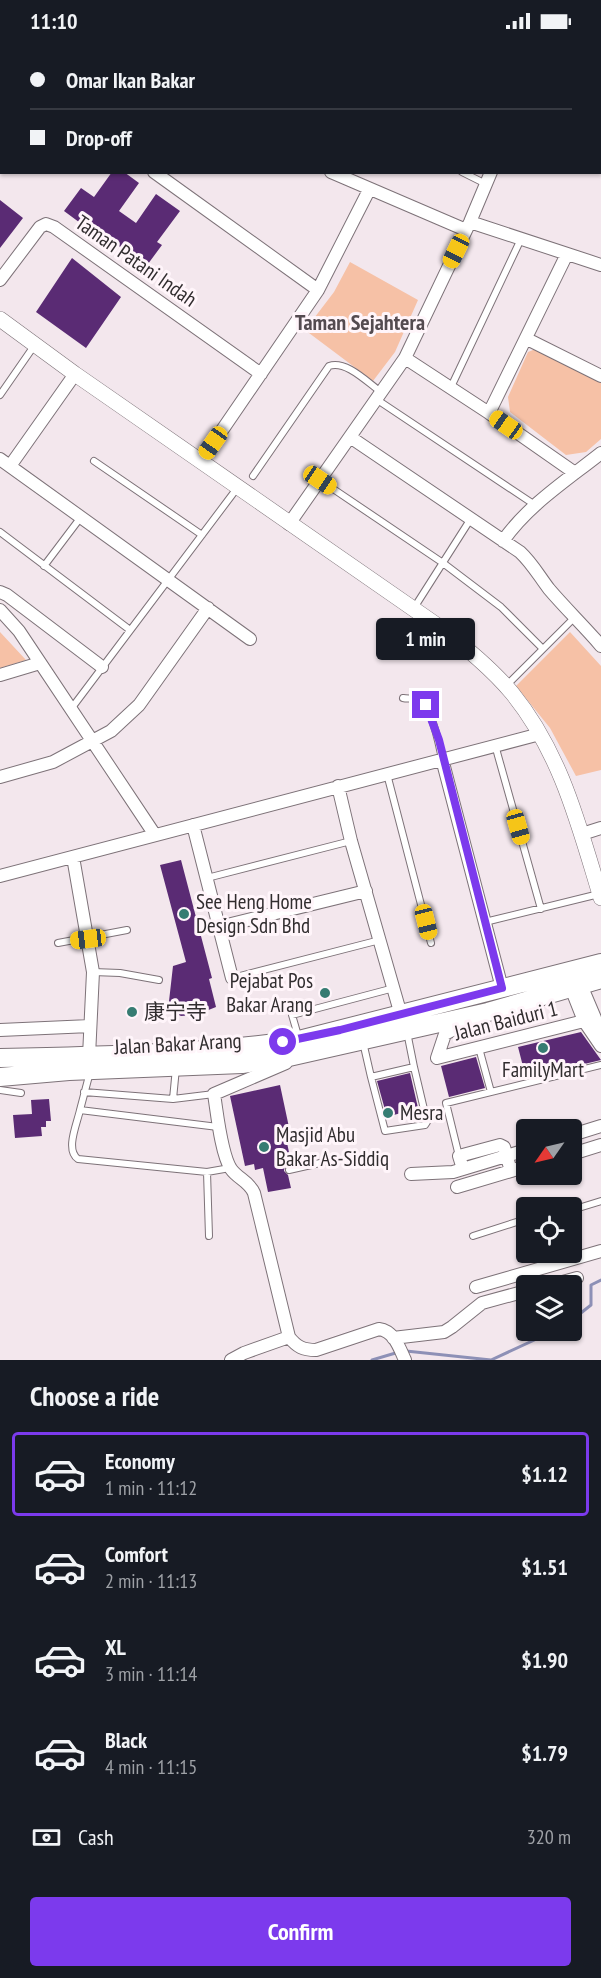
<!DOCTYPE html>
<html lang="en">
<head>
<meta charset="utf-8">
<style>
	body { margin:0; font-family:"PT Sans Narrow","Noto Sans SC",sans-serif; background:#242831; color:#f1f3f6; height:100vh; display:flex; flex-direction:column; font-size:22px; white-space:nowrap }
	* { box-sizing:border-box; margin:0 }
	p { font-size:20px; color:#9ea1a6 }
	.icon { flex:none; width:33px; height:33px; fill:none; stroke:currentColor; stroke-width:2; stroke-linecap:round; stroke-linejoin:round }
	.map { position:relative; height:1318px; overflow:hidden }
	.panel { display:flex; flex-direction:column; background:#171b24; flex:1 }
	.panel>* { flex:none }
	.top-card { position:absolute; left:0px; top:0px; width:602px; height:132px; box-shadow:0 2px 4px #0004; display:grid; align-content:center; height:132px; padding:0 30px; background:#171b24 }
	.needle { width:39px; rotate:236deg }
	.fabs { position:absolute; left:516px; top:1077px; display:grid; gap:12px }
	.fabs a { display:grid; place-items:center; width:66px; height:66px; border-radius:6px; background:#171b24; box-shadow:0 2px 4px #0004; font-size:30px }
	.end { position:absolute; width:27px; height:27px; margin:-14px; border:8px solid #7c3aed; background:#fff; box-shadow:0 0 0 3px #fff }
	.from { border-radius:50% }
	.bubble { position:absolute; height:42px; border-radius:6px; background:#171b24; box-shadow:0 2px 4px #0004; font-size:20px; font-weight:800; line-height:42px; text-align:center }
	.car { position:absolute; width:18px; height:36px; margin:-18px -9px; border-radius:8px; box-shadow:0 0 4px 2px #0007; background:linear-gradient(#f5c518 24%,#345 0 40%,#f5c518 0 76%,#345 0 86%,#f5c518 0) }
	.top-card b { display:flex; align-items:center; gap:21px; height:57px; font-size:22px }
	.top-card b+b { border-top:2px solid #363941 }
	.top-card i { width:15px; height:15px; background:#f1f3f6 }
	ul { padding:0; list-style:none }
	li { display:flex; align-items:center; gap:18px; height:84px; margin:0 12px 9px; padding:0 18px; border:3px solid transparent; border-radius:6px }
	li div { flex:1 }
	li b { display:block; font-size:22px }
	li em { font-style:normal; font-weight:800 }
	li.selected { border-color:#7c3aed }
	li>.icon { width:54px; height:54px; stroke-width:1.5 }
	h2 { padding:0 30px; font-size:27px; line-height:72px }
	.pay { display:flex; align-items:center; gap:15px; height:66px; padding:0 30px; font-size:22px }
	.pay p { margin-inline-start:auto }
	.cta { display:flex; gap:12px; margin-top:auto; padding:12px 30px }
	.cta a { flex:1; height:69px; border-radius:6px; background:#7c3aed; color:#fff; font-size:24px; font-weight:800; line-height:69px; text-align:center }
	.status { display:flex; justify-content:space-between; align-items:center; height:42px; padding:0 30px; background:#171b24; direction:ltr }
	.status svg { height:16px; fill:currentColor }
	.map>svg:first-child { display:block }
</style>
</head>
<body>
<div class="status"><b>11:10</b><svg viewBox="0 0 49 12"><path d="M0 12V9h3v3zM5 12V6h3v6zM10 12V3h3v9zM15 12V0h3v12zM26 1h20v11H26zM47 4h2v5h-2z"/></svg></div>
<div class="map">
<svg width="601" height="1318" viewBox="0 0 601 1318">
	<rect width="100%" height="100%" fill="#f3e7ed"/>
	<path fill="#f6c1a6" d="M350 220 418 258 395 310 373 339 305 288 334 250Z
		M538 306 601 335V397L586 410 566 413 510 370 508 355 528 310Z
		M0 590 26 618 0 626Z
		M570 590 601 624V728L576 734 550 686 516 644Z"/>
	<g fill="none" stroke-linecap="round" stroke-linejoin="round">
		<path stroke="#8d90b6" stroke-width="3" d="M572 1278 591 1263V1243L601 1238
			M406 1309 491 1318 556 1288
			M372 1318 399 1310"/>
	</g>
	<path fill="#5a2b74" d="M112 130H124L139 141 119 169 136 181 156 152 180 169 157 200 162 203 145 226 122 210 123 207 90 183 87 186 64 169 81 146 94 155Z
		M0 158 23 176 0 206Z
		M72 216 121 255 86 306 36 270Z
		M181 818 212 936 209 937 216 965 196 973 181 974 168 968 173 924 186 920 160 823Z
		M581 990 601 1018 526 1036 518 1005Z
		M476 1015 485 1046 449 1055 441 1024Z
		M410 1031 418 1066 387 1075 377 1039Z
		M280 1043 290 1090 285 1091 291 1120 285 1121 284 1129 288 1133 291 1146 268 1150 263 1126 255 1128 254 1122 245 1124 230 1054Z
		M49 1057 51 1079H46V1085H41L42 1094 15 1096 13 1073 32 1072 31 1058Z"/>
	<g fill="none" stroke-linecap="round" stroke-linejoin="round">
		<defs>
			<path id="service" d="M472 2V0
				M600 48H601
				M462 130 486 142
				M451 345 521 197
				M0 353 34 304
				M376 357 535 463
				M94 419 202 493
				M253 434 329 324C346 318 367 340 381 350
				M320 438 443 521 501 565 543 607
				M0 490 130 588
				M44 524 81 475
				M414 566 470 478
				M506 644 574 576
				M403 656C407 657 414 656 418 658 432 663 439 703 442 717
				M71 667 238 445
				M495 703 541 867
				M387 732 431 901
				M207 836 351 799
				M485 880 599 852
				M58 901 127 888
				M93 930 120 931 159 938
				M232 936 380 898
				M299 997 292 973 394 946
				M363 1000 371 1035 414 1025 407 990
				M479 1006 491 1050
				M90 1030 80 1068 218 1085
				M371 1035 385 1089 425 1083 427 1080 414 1025
				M0 1048 21 1051
				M84 1050 173 1057 214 1052
				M173 1057 176 1026
				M80 1068C77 1082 65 1108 78 1117L207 1130 230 1126
				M459 1114 446 1061 601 1023
				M289 1128 329 1119
				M207 1130 209 1194
				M572 1168 601 1159
				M473 1194 526 1177
				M545 1210 549 1224"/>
			<path id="minor" d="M309 0 312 2
				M49 2 50 0
				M172 2 173 0
				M403 2 404 0
				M0 66 2 64
				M600 106 601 107
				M154 130 318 248
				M331 130 466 188
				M470 180 601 223
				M0 238 40 185 46 182 54 185 261 332
				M527 297 601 334
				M405 316 489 371 575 431
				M489 371 567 212
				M350 395 520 510C532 521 539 534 549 547 566 567 584 584 601 604
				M0 417 250 597
				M201 419 318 248 369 148
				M10 424 75 332
				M289 482 405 316 470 180 491 130
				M503 499C528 463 567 438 601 411
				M0 550 7 553 102 625
				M0 568 19 589 155 793
				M0 633 40 621
				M442 717 502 946
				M0 735 53 720 111 689 139 663 208 566
				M338 744 351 799 401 973
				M193 783 232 936
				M582 792 601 786
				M73 815 93 930 89 1014
				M0 834 540 692
				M219 885 366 849
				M581 943 595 976 600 998
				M571 946 584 979 601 1004
				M0 988 90 984
				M437 1016 584 979
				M437 1016 445 992 466 981
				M286 1021 214 1052C217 1070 221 1112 231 1127 238 1137 249 1139 254 1151L289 1295C297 1305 303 1308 316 1308L379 1287C394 1289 399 1305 405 1318
				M572 1093 601 1084
				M572 1112 601 1103
				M511 1129 526 1124
				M411 1132 453 1130 526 1108
				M457 1145 511 1129 504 1105 500 1103 459 1114 463 1127
				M548 1244 577 1236
				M476 1245 601 1209
				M393 1296 444 1290 452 1285 482 1261 526 1249
				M231 1318 244 1311 289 1295"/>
			<path id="tertiary" d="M0 277 75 332 441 586C466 606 492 627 512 651 561 711 579 784 601 856"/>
			<path id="primary" d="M0 1016C100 1014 200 1012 299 998L601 921
				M0 1035 69 1029 242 1022 289 1015 488 970 601 937"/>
		</defs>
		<use href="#service" stroke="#7d7278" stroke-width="8"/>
		<use href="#minor" stroke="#7d7278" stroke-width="14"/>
		<use href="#tertiary" stroke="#7d7278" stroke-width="16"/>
		<use href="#primary" stroke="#7d7278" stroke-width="20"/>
		<use href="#service" stroke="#fff" stroke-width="6"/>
		<use href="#minor" stroke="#fff" stroke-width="12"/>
		<use href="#tertiary" stroke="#fff" stroke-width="15"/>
		<use href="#primary" stroke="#fff" stroke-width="18"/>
	</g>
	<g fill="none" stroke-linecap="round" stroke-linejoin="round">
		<path stroke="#7c3aed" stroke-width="8" d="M283 1000 340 988 502 946 439 698 426 663"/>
	</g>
	<g fill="#367c72" stroke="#fff5fa" stroke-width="2">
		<circle cx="184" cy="872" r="6"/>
		<circle cx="325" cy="951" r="6"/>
		<circle cx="132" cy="970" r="6"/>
		<circle cx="543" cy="1006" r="6"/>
		<circle cx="388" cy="1071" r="6"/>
		<circle cx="264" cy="1105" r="6"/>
	</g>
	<g text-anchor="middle" stroke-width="6" stroke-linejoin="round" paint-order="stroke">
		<g font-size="21" fill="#312d2f" stroke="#fff5fa">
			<text transform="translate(136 219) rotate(35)" y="7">Taman Patani Indah</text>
			<text transform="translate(506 979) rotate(-14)" y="7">Jalan Baiduri 1</text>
			<text transform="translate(178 1002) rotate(-3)" y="7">Jalan Bakar Arang</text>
		</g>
		<g font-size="21" fill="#312d2f" stroke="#fff5fa" text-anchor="start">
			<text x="196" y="867">See Heng Home<tspan x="196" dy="24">Design Sdn Bhd</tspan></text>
			<text x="313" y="946" text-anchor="end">Pejabat Pos<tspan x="313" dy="24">Bakar Arang</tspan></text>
			<text x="144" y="977">康宁寺</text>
			<text x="543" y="1035" text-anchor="middle">FamilyMart</text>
			<text x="400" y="1078">Mesra</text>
			<text x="276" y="1100">Masjid Abu<tspan x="276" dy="24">Bakar As-Siddiq</tspan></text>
		</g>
		<g font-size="22" font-weight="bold" fill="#544b50" stroke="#fff5fa">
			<text x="360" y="288">Taman Sejahtera</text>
		</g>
	</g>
</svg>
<div class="fabs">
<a><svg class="needle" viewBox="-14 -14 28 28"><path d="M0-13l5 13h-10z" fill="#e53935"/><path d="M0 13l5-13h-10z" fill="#9ea1a6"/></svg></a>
<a><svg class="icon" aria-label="locate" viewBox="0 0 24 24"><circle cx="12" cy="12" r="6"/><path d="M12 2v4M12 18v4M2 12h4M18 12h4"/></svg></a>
<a><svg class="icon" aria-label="layers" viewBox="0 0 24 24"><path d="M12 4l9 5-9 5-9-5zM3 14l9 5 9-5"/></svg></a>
</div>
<i class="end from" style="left:283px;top:1000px"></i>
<i class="end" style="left:426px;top:663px"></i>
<div class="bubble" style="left:376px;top:576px;width:99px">1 min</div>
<i class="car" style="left:456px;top:209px;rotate:206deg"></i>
<i class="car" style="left:506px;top:383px;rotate:305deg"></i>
<i class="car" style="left:213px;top:401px;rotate:215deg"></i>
<i class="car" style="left:320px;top:438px;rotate:124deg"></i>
<i class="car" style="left:518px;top:785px;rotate:164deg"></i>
<i class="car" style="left:426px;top:880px;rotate:166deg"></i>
<i class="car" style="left:88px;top:897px;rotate:263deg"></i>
<div class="top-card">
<b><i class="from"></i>Omar Ikan Bakar</b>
<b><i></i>Drop-off</b>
</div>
</div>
<section class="panel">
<h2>Choose a ride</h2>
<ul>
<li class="selected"><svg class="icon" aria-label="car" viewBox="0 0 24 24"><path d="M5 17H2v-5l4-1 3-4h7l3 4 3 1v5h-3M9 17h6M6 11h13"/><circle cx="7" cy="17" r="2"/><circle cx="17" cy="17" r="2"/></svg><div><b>Economy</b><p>1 min · 11:12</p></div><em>$1.12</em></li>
<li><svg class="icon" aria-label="car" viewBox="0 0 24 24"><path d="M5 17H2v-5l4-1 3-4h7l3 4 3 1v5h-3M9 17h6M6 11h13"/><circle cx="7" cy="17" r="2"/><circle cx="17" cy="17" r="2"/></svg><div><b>Comfort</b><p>2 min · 11:13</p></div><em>$1.51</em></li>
<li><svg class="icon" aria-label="car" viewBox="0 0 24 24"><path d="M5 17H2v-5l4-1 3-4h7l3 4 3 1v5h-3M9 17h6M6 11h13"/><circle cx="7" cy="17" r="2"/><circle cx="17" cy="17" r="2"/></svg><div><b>XL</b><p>3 min · 11:14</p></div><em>$1.90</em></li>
<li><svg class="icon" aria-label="car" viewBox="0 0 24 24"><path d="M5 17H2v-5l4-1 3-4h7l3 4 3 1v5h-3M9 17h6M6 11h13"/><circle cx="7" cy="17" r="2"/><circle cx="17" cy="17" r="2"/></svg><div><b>Black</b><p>4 min · 11:15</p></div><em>$1.79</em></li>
</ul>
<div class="pay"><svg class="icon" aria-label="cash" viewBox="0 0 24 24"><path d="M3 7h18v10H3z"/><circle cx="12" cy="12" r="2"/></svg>Cash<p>320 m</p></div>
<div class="cta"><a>Confirm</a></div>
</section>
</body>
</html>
